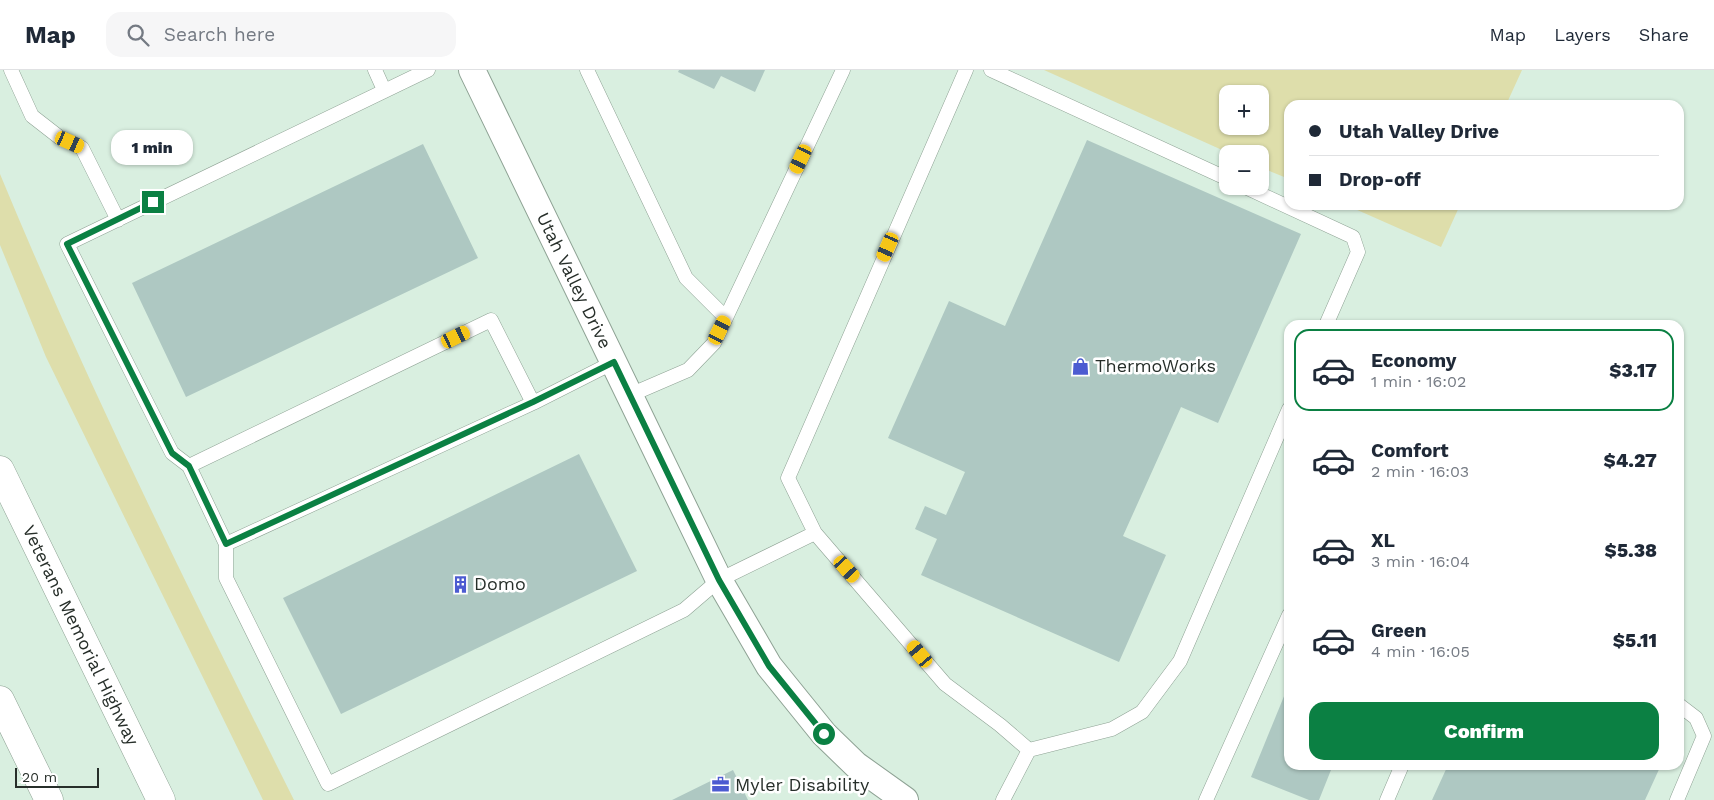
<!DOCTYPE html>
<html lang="en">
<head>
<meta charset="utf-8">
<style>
	body { margin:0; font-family:"Work Sans",sans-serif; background:#f6f6f7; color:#1f2937; height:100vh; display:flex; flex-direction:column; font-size:19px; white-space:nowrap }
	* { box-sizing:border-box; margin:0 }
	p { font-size:16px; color:#747a83 }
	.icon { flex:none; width:28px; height:28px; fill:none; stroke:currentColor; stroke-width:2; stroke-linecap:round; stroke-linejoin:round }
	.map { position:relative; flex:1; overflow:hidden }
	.drawer { position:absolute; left:1284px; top:250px; width:400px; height:450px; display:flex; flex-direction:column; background:#fff; border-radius:15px; box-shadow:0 1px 4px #0004 }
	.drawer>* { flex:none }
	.banner { position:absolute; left:1284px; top:30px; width:400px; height:110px; border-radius:15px; box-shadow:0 1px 4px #0004; display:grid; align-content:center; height:110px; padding:0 25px; background:#fff }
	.buttons { position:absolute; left:1219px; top:15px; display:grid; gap:10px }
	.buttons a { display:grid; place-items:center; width:50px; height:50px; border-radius:10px; background:#fff; box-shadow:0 1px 4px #0004; font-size:25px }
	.scale { position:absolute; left:15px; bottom:12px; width:84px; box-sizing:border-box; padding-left:5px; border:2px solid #272f2a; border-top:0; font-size:14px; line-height:18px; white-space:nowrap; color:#272f2a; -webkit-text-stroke:4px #fff; paint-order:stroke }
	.end { position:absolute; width:22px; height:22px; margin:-11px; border:6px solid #0b8043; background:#fff; box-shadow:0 0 0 2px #fff }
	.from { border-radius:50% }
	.bubble { position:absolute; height:35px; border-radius:15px; background:#fff; box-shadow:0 1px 4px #0004; font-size:16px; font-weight:800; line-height:35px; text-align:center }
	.car { position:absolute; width:15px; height:30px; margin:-15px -8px; border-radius:6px; box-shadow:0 0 4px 1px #0007; background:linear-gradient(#f5c518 24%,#345 0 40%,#f5c518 0 76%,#345 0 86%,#f5c518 0) }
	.banner b { display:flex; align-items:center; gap:18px; height:48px; font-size:19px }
	.banner b+b { border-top:1px solid #e0e1e3 }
	.banner i { width:12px; height:12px; background:#1f2937 }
	ul { padding:9px 0 0; list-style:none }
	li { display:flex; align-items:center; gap:15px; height:82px; margin:0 10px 8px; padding:0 15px; border:2px solid transparent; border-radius:15px }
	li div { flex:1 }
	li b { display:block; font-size:19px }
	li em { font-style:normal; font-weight:800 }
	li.on { border-color:#0b8043 }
	li>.icon { width:45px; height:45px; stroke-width:1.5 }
	.action { display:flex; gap:10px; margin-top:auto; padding:10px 25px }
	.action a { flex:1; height:58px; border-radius:15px; background:#0b8043; color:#fff; font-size:20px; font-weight:800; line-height:58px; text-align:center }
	header { display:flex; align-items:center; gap:30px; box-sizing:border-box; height:70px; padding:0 25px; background:#fff; border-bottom:1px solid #e0e1e3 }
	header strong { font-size:24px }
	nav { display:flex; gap:28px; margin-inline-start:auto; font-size:18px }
	.search { width:350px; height:45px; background:#f6f6f7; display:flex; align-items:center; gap:12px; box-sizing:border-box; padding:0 18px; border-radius:15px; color:#747a83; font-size:19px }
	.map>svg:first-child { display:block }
</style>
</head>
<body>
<header>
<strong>Map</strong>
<div class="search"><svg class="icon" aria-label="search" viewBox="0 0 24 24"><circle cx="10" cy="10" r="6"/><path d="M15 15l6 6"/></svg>Search here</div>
<nav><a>Map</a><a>Layers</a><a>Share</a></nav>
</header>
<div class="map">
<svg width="1714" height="730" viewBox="0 0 1714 730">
	<rect width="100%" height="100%" fill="#d9efe0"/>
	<path fill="#dedeab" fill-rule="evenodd" d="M1044 0H1522L1506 35H1289V109L1260 97V84H1231ZM1228 24H1260V56H1228Z
		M0 104C88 317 191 524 294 730H263L46 287 0 175Z
		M1346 135H1460L1441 177Z"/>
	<path fill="#aec8c2" d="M679 0H765L755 22 721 6 714 19 678 2Z
		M1087 70 1301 164 1218 353 1181 337 1123 466 1166 485 1119 592 921 505 937 469 915 459 925 436 946 445 965 402 888 368 949 231 1005 256Z
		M423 74 478 188 186 327 132 213Z
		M579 384 637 501 341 644 283 528Z
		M1289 614V695H1333L1319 730H1309L1251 707Z
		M1448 695H1661L1645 730H1432Z
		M733 700 748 730H672Z"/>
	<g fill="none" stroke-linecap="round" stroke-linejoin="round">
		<defs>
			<path id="lane" d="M11 0 32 46 59 67 82 78 118 150
				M375 0 384 20
				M428 0 67 174 172 383 189 396 226 474V508L328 714 684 540 719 510 815 463 788 408 966 0
				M587 0 686 208 726 248
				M991 0 1228 109
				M1243 116 1353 167 1358 182 1326 255
				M630 325 688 300 714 273 843 0
				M189 396 491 250 533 333
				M815 463 945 614 1000 655 1029 680
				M226 474 533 333 614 292
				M1003 730 1029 680 1112 659 1142 642 1180 591 1289 339
				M1206 730 1289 545
				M1387 730 1402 695
				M1677 730 1704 666 1696 648 1679 635"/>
			<g id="street">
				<path id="s1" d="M472 0 719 510 769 596 824 664 856 695 905 730"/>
			</g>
			<g id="highway">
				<path id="s2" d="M0 400 161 730"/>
				<path d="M0 630 49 730"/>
			</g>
		</defs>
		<use href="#lane" stroke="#8ea294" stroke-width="15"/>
		<use href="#street" stroke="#8ea294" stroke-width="28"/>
		<use href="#highway" stroke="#8ea294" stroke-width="29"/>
		<use href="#lane" stroke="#fff" stroke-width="14"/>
		<use href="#street" stroke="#fff" stroke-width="26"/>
		<use href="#highway" stroke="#fff" stroke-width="28"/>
	</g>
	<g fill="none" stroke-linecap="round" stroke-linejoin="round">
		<path stroke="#0b8043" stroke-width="6" d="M153 132 67 174 172 383 189 396 226 474 533 332 614 292 719 510 769 596 824 664"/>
	</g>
	<defs>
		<symbol id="shop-bare" viewBox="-9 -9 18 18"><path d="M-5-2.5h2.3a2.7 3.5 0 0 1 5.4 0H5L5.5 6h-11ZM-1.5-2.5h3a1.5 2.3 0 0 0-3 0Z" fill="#4c5bd1" stroke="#fff" stroke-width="2.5" paint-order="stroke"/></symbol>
		<symbol id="building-bare" viewBox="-9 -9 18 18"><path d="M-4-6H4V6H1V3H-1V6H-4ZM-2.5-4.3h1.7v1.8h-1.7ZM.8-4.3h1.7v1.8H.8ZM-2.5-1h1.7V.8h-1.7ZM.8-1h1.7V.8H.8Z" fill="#4c5bd1" stroke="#fff" stroke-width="2.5" paint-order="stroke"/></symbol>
		<symbol id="office-bare" viewBox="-9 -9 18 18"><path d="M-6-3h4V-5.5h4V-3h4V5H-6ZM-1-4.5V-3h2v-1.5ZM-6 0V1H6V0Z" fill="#4c5bd1" stroke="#fff" stroke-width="2.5" paint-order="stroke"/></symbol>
	</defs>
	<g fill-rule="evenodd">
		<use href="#shop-bare" x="1068" y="284" width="25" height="25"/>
		<use href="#building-bare" x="448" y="502" width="25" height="25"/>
		<use href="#office-bare" x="708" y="702" width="25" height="25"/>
	</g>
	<g text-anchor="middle" stroke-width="5" stroke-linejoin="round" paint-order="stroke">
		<g font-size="18" fill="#272f2a" stroke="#fff">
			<text dy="6" stroke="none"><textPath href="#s1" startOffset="234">Utah Valley Drive</textPath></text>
			<text dy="6" stroke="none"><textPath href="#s2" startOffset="184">Veterans Memorial Highway</textPath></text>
		</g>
		<g font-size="18" fill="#272f2a" stroke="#fff" text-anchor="start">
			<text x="1095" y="302">ThermoWorks</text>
			<text x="474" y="520">Domo</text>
			<text x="735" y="721">Myler Disability</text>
		</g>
	</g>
</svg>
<div class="buttons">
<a>+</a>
<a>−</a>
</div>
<div class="scale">20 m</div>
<i class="end from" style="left:824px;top:664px"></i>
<i class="end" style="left:153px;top:132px"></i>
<div class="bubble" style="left:111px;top:60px;width:82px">1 min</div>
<i class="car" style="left:70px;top:72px;rotate:114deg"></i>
<i class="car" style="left:801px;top:89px;rotate:205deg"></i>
<i class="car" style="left:888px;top:177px;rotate:204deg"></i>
<i class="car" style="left:720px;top:260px;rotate:26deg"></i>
<i class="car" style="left:456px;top:267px;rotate:64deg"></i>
<i class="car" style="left:847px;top:499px;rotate:138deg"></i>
<i class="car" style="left:920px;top:584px;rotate:320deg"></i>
<div class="banner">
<b><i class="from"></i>Utah Valley Drive</b>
<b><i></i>Drop-off</b>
</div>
<section class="drawer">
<ul>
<li class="on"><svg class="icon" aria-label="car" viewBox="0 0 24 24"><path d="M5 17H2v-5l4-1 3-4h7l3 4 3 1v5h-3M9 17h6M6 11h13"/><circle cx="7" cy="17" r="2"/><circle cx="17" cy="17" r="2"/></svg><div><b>Economy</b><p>1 min · 16:02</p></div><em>$3.17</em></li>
<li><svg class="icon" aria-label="car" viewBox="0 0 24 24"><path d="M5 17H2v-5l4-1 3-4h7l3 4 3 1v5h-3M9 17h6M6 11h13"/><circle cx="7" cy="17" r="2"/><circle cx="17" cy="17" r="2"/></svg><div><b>Comfort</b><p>2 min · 16:03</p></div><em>$4.27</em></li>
<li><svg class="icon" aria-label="car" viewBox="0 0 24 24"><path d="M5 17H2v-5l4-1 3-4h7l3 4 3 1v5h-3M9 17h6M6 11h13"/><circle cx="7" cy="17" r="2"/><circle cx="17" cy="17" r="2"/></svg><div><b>XL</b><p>3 min · 16:04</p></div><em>$5.38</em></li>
<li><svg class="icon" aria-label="car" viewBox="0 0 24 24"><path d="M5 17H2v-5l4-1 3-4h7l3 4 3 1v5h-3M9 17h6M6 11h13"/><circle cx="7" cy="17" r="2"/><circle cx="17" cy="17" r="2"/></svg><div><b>Green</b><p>4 min · 16:05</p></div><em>$5.11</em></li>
</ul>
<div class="action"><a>Confirm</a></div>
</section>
</div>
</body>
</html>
